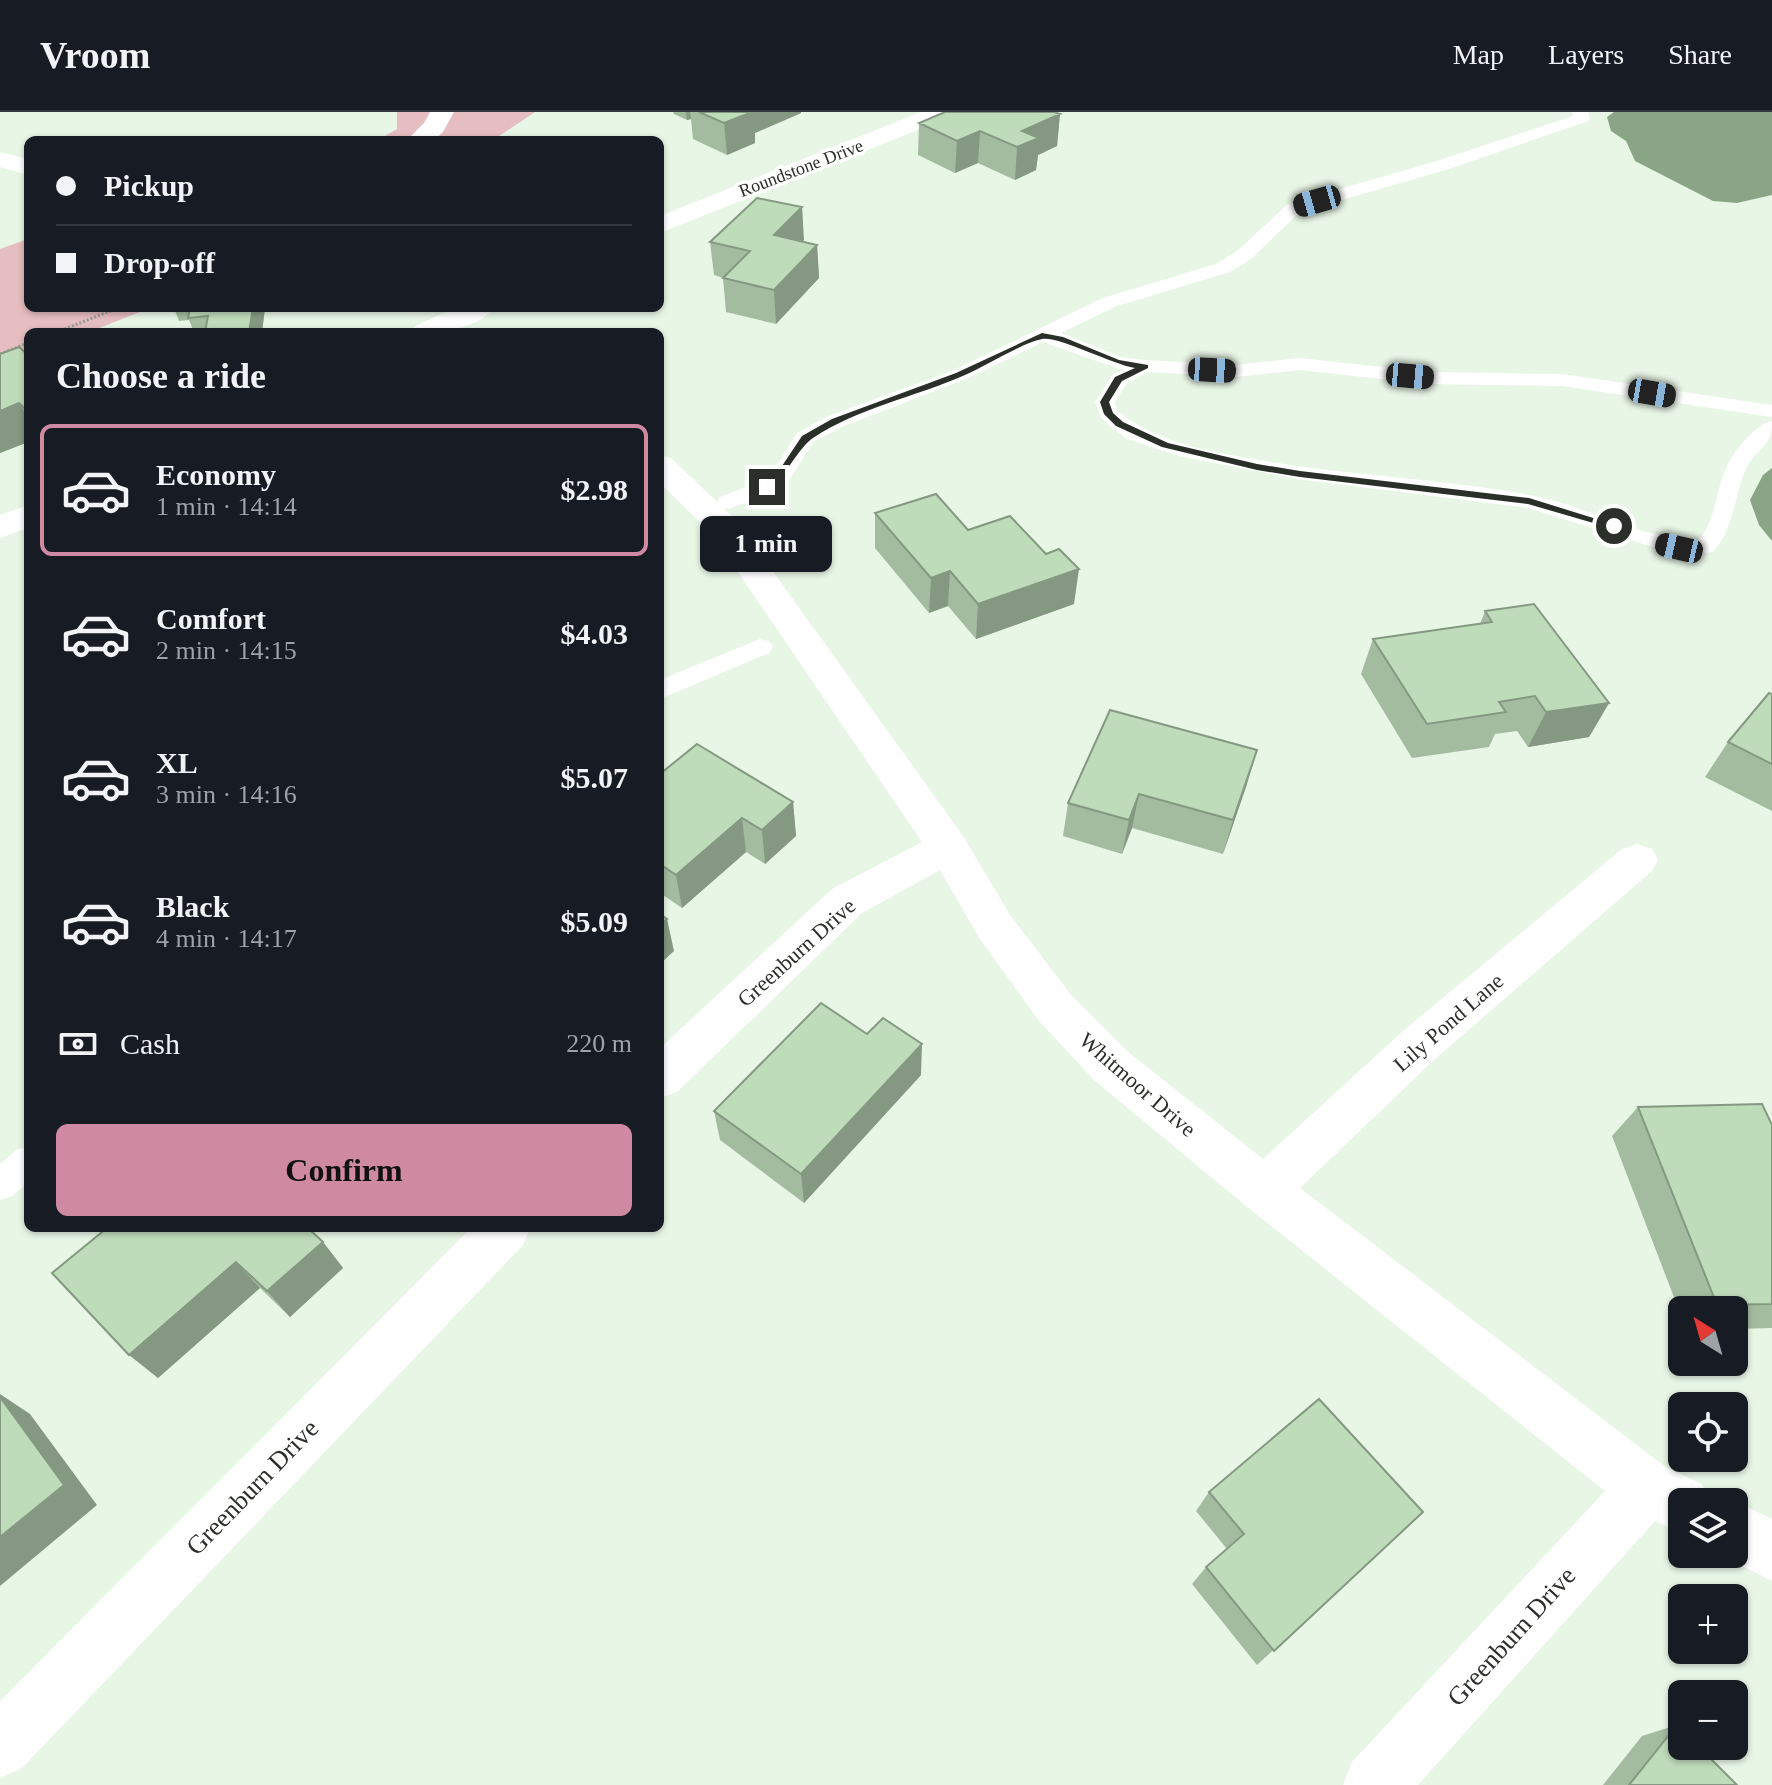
<!DOCTYPE html>
<html lang="en">
<head>
<meta charset="utf-8">
<style>
	body { margin:0; font-family:"Times New Roman",serif; background:#242831; color:#f1f3f6; height:100vh; display:flex; flex-direction:column; font-size:30px; white-space:nowrap }
	* { box-sizing:border-box; margin:0 }
	p { font-size:26px; color:#9ea1a6 }
	.icon { flex:none; width:44px; height:44px; fill:none; stroke:currentColor; stroke-width:2; stroke-linecap:round; stroke-linejoin:round }
	.map { position:relative; flex:1; overflow:hidden }
	.panel { position:absolute; left:24px; top:216px; width:640px; height:904px; display:flex; flex-direction:column; background:#171b24; border-radius:12px; box-shadow:0 2px 6px #0004 }
	.panel>* { flex:none }
	.banner { position:absolute; left:24px; top:24px; width:640px; height:176px; border-radius:12px; box-shadow:0 2px 6px #0004; display:grid; align-content:center; height:176px; padding:0 32px; background:#171b24 }
	.needle { width:52px; rotate:323deg }
	.tools { position:absolute; left:1668px; top:1184px; display:grid; gap:16px }
	.tools a { display:grid; place-items:center; width:80px; height:80px; border-radius:12px; background:#171b24; box-shadow:0 2px 6px #0004; font-size:40px }
	.end { position:absolute; width:36px; height:36px; margin:-18px; border:10px solid #2a2f29; background:#fff; box-shadow:0 0 0 4px #fff }
	.from { border-radius:50% }
	.bubble { position:absolute; height:56px; border-radius:12px; background:#171b24; box-shadow:0 2px 6px #0004; font-size:26px; font-weight:700; line-height:56px; text-align:center }
	.car { position:absolute; width:24px; height:48px; margin:-24px -12px; border-radius:10px; box-shadow:0 0 6px 2px #0007; background:linear-gradient(#222 24%,#8ab4d8 0 40%,#222 0 76%,#8ab4d8 0 86%,#222 0) }
	.banner b { display:flex; align-items:center; gap:28px; height:76px; font-size:30px }
	.banner b+b { border-top:2px solid #363941 }
	.banner i { width:20px; height:20px; background:#f1f3f6 }
	ul { padding:0; list-style:none }
	li { display:flex; align-items:center; gap:24px; height:132px; margin:0 16px 12px; padding:0 16px; border:4px solid transparent; border-radius:12px }
	li div { flex:1 }
	li b { display:block; font-size:30px }
	li em { font-style:normal; font-weight:700 }
	li.current { border-color:#cf8aa2 }
	li>.icon { width:72px; height:72px; stroke-width:1.5 }
	h2 { padding:0 32px; font-size:36px; line-height:96px }
	.pay { display:flex; align-items:center; gap:20px; height:88px; padding:0 32px; font-size:30px }
	.pay p { margin-inline-start:auto }
	.primary-button { display:flex; gap:16px; margin-top:auto; padding:16px 32px }
	.primary-button a { flex:1; height:92px; border-radius:12px; background:#cf8aa2; color:#111; font-size:32px; font-weight:700; line-height:92px; text-align:center }
	header { display:flex; align-items:center; gap:48px; box-sizing:border-box; height:112px; padding:0 40px; background:#171b24; border-bottom:2px solid #363941 }
	header strong { font-size:38px }
	nav { display:flex; gap:44px; margin-inline-start:auto; font-size:28px }
	.map>svg:first-child { display:block }
</style>
</head>
<body>
<header>
<strong>Vroom</strong>
<nav><a>Map</a><a>Layers</a><a>Share</a></nav>
</header>
<div class="map">
<svg width="1772" height="1673" viewBox="0 0 1772 1673">
	<rect width="100%" height="100%" fill="#e8f6e6"/>
	<path fill="#e6bdc0" d="M397 0H535L493 28H378L397 17Z
		M28 127V196H150L89 220H28V244L0 255V137Z"/>
	<path fill="#89a586" d="M1614 0H1772V83L1737 91 1713 89 1635 49 1626 29 1611 19 1607 5Z
		M1772 356V429L1759 413 1750 388 1763 363Z"/>
	<g fill="none" stroke-linecap="round" stroke-linejoin="round">
		<path stroke="#949e92" stroke-width="3" stroke-dasharray="2 2" stroke-linecap="butt" d="M57 220 118 196
			M0 242 28 231"/>
		<path fill="#fff" fill-rule="evenodd" d="M1572 0H1588L1590 6 1588 9 1449 57 1300 100 1251 147 1230 160 1117 194 1061 221 1121 245 1145 248 1236 253 1300 246 1428 260 1562 262 1772 293V305L1562 274 1428 272 1300 258 1236 265 1148 260 1127 271 1115 290 1117 299C1161 333 1217 341 1271 350 1356 364 1444 367 1530 383 1582 392 1649 430 1698 428L1703 423C1723 388 1713 361 1747 326 1754 319 1762 311 1772 309 1772 337 1757 334 1746 357 1733 386 1735 415 1713 440L1679 443 1528 396 1304 368 1178 344 1125 326 1101 306 1095 290 1112 263 1122 258 1043 230 966 267 844 314 813 330 790 367 775 380 728 397 720 395 717 390 720 385 759 370 774 358 797 321 828 304 952 259 1103 186 1216 152 1237 139 1288 92 1437 49 1573 4Z
			M760 527 769 529 773 535 769 541 660 587V568Z
			M28 1034V1070L12 1084 0 1088V1052L16 1038Z"/>
		<path fill="#fff" fill-rule="evenodd" d="M430 0H454L443 20 434 28H407L424 11Z
			M921 0H954L950 5 660 121V104Z
			M0 40 28 47V63L0 55Z
			M455 196H493C477 219 436 220 410 220L415 214Z
			M660 343 671 346 736 408 963 724 1010 803 1071 883 1127 939 1263 1047 1403 919 1622 737 1637 732 1652 737 1658 748 1652 759 1435 947 1300 1076 1667 1356 1702 1372 1710 1390H1682V1421L1655 1409 1418 1673H1343L1352 1650 1605 1379 1246 1094 1093 967 1039 909 980 827 940 758 862 801 677 980 660 986V936L832 777 922 730 712 422 660 371Z
			M28 393V416L0 426V403Z
			M471 1116H530L523 1133 22 1656 0 1666V1589Z
			M1734 1389 1772 1407V1469L1719 1442H1734V1390H1731Z"/>
	</g>
	<path fill="#a3bca0" d="M673 0H801V1L755 21V31L727 43 693 27 691 7 687 8 674 2Z
		M1060 2 1057 34 1038 43 1036 58 1015 68 978 51 955 61 918 43 919 11Z
		M802 95 803 129 817 133 819 166 776 212 726 200 723 166 714 163 710 130Z
		M174 196H265L262 220H194L189 208 179 209Z
		M0 242 28 243V330L0 341Z
		M875 401 968 418 1074 492 976 527 948 494 929 501 875 436Z
		M1485 499 1609 591 1589 625 1528 635 1517 619 1495 622 1489 635 1412 646 1361 562 1373 527 1480 512Z
		M1772 582V699L1705 665 1728 630Z
		M1110 598 1247 672 1223 742 1132 716 1122 742 1063 724 1068 691Z
		M660 662 793 690 796 724 765 752 746 740 682 796 660 781Z
		M921 963 804 1091 720 1028 714 999Z
		M1638 995 1772 1013V1216L1734 1217V1198H1682V1206L1612 1024Z
		M323 1130 343 1156 290 1205 260 1176 158 1266 52 1161Z
		M1209 1380 1423 1400 1257 1553 1192 1472 1206 1455 1227 1437 1196 1399Z
		M1677 1613 1737 1673H1603L1642 1624Z"/>
	<path fill="#859982" d="M686 0H690L691 7 687 8Z
		M741 0H801V1L755 21V31L727 43 724 11Z
		M1060 2 1057 34 1038 43 1036 58 1015 68 1017 35 1022 19Z
		M980 19 978 51 955 61 957 29Z
		M802 95 804 128 776 157 774 123Z
		M817 133 819 166 776 212 774 178Z
		M253 196H265L262 220H249Z
		M19 291 28 307V330L0 341V299Z
		M1079 457 1074 492 976 527 978 492Z
		M950 459 948 494 929 501 931 466Z
		M1609 591 1589 625 1528 635 1546 600Z
		M1257 638 1247 672 1223 742 1233 708Z
		M1139 682 1132 716 1122 742 1129 708Z
		M793 690 796 724 765 752 762 718Z
		M742 706 746 740 682 796 676 763Z
		M667 807 674 839 660 852V813Z
		M922 932 921 963 804 1091 801 1062Z
		M323 1130 343 1156 290 1205 267 1179Z
		M236 1150 260 1176 158 1266 129 1243Z
		M0 1282 30 1302 97 1393 0 1474Z"/>
	<path fill="#bedbba" stroke="#859982" stroke-width="2" d="M699 0H752L724 11Z
		M945 0H1054L1060 2 1022 19 1039 26 1017 35 980 19 957 29 919 11Z
		M757 86 802 95 774 123 817 133 774 178 723 166 750 139 710 130Z
		M190 196H253L249 220H205L208 204 188 206Z
		M19 235 28 243V300L19 291 0 299V242Z
		M936 382 968 418 1010 404 1046 442 1059 437 1079 457 978 492 950 459 931 466 875 401Z
		M1534 492 1609 591 1546 600 1535 584 1499 590 1506 600 1427 612 1373 527 1492 510 1485 499Z
		M1769 581 1772 582V652L1728 630Z
		M1110 598 1257 638 1233 708 1139 682 1129 708 1068 691Z
		M697 632 793 690 762 718 742 706 676 763 660 752V662Z
		M660 802 667 807 660 813Z
		M821 891 867 922 883 906 922 932 801 1062 714 999Z
		M1762 992 1772 1013V1192L1717 1193 1638 995Z
		M107 1116H308L323 1130 267 1179 236 1150 129 1243 52 1161Z
		M0 1285 64 1373 0 1425Z
		M1319 1287 1423 1400 1274 1539 1206 1455 1244 1422 1209 1380Z
		M1677 1613 1682 1618V1634H1698L1737 1673H1629Z"/>
	<path fill="#2a2f29" d="M1042 221 1063 225 1119 248 1148 253V256L1122 269 1109 290 1113 301 1123 310 1168 331 1257 352 1300 359 1529 386 1619 414 1614 417 1528 392 1300 365 1257 358 1162 335 1116 314 1104 302 1100 290 1115 265 1135 256C1111 252 1059 224 1042 227 1022 231 986 254 965 263 915 285 858 296 813 326 800 334 786 363 770 377L762 375 778 360 802 324 832 307 956 261Z"/>
	<g text-anchor="middle" stroke-width="7" stroke-linejoin="round" paint-order="stroke">
		<g font-size="18" fill="#2a2f29" stroke="#fff">
			<text transform="translate(801 56) rotate(-21)" y="6">Roundstone Drive</text>
		</g>
		<g font-size="22" fill="#2a2f29" stroke="#fff">
			<text transform="translate(796 840) rotate(-42)" y="8">Greenburn Drive</text>
			<text transform="translate(1448 910) rotate(-41)" y="8">Lily Pond Lane</text>
			<text transform="translate(1138 972) rotate(41)" y="8">Whitmoor Drive</text>
		</g>
		<g font-size="26" fill="#2a2f29" stroke="#fff">
			<text transform="translate(252 1375) rotate(-46)" y="9">Greenburn Drive</text>
			<text transform="translate(1511 1524) rotate(-48)" y="9">Greenburn Drive</text>
		</g>
	</g>
</svg>
<div class="tools">
<a><svg class="needle" viewBox="-14 -14 28 28"><path d="M0-13l5 13h-10z" fill="#e53935"/><path d="M0 13l5-13h-10z" fill="#9ea1a6"/></svg></a>
<a><svg class="icon" aria-label="locate" viewBox="0 0 24 24"><circle cx="12" cy="12" r="6"/><path d="M12 2v4M12 18v4M2 12h4M18 12h4"/></svg></a>
<a><svg class="icon" aria-label="layers" viewBox="0 0 24 24"><path d="M12 4l9 5-9 5-9-5zM3 14l9 5 9-5"/></svg></a>
<a>+</a>
<a>−</a>
</div>
<i class="end from" style="left:1614px;top:414px"></i>
<i class="end" style="left:767px;top:375px"></i>
<div class="bubble" style="left:700px;top:404px;width:132px">1 min</div>
<i class="car" style="left:1317px;top:89px;rotate:254deg"></i>
<i class="car" style="left:1212px;top:258px;rotate:93deg"></i>
<i class="car" style="left:1410px;top:264px;rotate:95deg"></i>
<i class="car" style="left:1652px;top:281px;rotate:100deg"></i>
<i class="car" style="left:1679px;top:436px;rotate:283deg"></i>
<div class="banner">
<b><i class="from"></i>Pickup</b>
<b><i></i>Drop-off</b>
</div>
<section class="panel">
<h2>Choose a ride</h2>
<ul>
<li class="current"><svg class="icon" aria-label="car" viewBox="0 0 24 24"><path d="M5 17H2v-5l4-1 3-4h7l3 4 3 1v5h-3M9 17h6M6 11h13"/><circle cx="7" cy="17" r="2"/><circle cx="17" cy="17" r="2"/></svg><div><b>Economy</b><p>1 min · 14:14</p></div><em>$2.98</em></li>
<li><svg class="icon" aria-label="car" viewBox="0 0 24 24"><path d="M5 17H2v-5l4-1 3-4h7l3 4 3 1v5h-3M9 17h6M6 11h13"/><circle cx="7" cy="17" r="2"/><circle cx="17" cy="17" r="2"/></svg><div><b>Comfort</b><p>2 min · 14:15</p></div><em>$4.03</em></li>
<li><svg class="icon" aria-label="car" viewBox="0 0 24 24"><path d="M5 17H2v-5l4-1 3-4h7l3 4 3 1v5h-3M9 17h6M6 11h13"/><circle cx="7" cy="17" r="2"/><circle cx="17" cy="17" r="2"/></svg><div><b>XL</b><p>3 min · 14:16</p></div><em>$5.07</em></li>
<li><svg class="icon" aria-label="car" viewBox="0 0 24 24"><path d="M5 17H2v-5l4-1 3-4h7l3 4 3 1v5h-3M9 17h6M6 11h13"/><circle cx="7" cy="17" r="2"/><circle cx="17" cy="17" r="2"/></svg><div><b>Black</b><p>4 min · 14:17</p></div><em>$5.09</em></li>
</ul>
<div class="pay"><svg class="icon" aria-label="cash" viewBox="0 0 24 24"><path d="M3 7h18v10H3z"/><circle cx="12" cy="12" r="2"/></svg>Cash<p>220 m</p></div>
<div class="primary-button"><a>Confirm</a></div>
</section>
</div>
</body>
</html>
